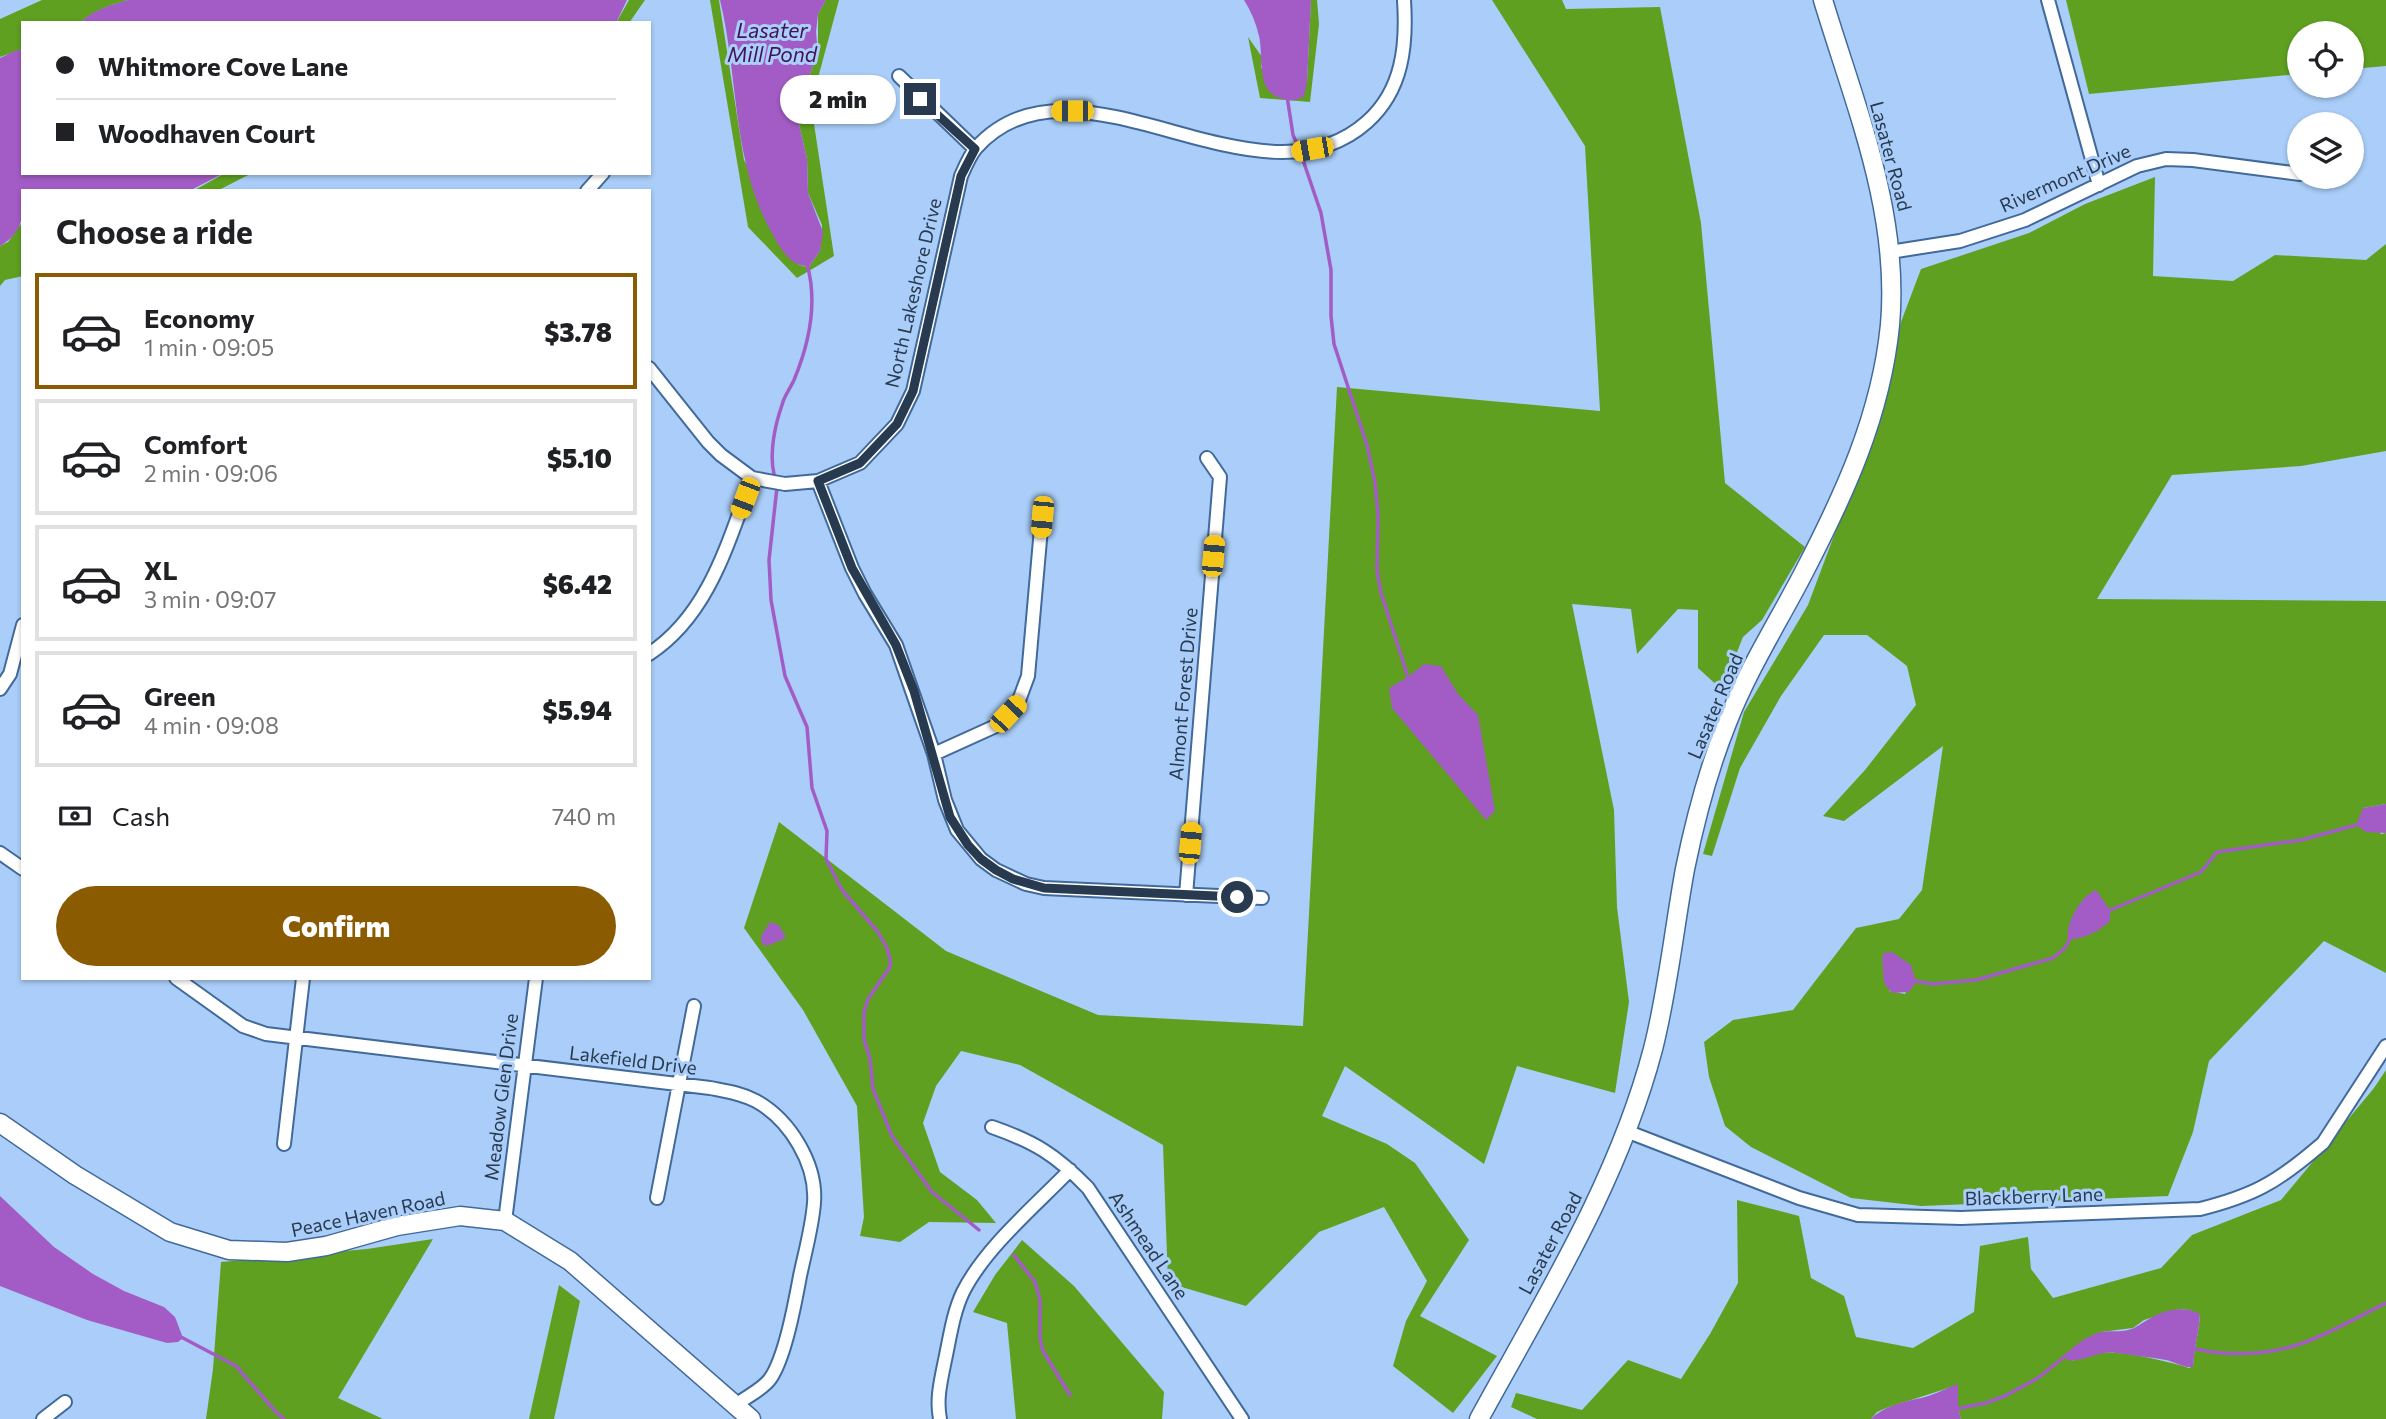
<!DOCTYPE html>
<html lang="en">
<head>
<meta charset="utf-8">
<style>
	body { margin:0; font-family:Commissioner,sans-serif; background:#f6f6f6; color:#202124; height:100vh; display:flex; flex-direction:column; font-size:26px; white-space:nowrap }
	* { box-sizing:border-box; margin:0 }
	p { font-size:23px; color:#757577 }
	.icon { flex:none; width:38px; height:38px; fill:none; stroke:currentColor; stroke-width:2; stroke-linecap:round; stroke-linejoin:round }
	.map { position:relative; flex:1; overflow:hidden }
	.side { position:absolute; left:21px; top:189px; width:630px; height:791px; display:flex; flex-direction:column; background:#fff; border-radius:0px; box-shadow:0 2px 5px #0004 }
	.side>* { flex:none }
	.hud { position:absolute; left:21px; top:21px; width:630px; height:154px; border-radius:0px; box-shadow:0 2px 5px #0004; display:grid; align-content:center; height:154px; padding:0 35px; background:#fff }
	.tools { position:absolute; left:2287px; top:21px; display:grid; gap:14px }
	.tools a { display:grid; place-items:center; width:77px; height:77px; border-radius:50%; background:#fff; box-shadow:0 2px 5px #0004; font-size:35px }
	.end { position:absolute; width:32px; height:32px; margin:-16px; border:9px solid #283a4f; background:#fff; box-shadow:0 0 0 4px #fff }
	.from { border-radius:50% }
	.bubble { position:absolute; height:49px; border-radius:24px; background:#fff; box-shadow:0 2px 5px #0004; font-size:23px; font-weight:800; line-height:49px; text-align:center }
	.car { position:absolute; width:21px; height:42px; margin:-21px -10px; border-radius:9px; box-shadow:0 0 5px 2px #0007; background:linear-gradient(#f5c518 24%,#345 0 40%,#f5c518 0 76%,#345 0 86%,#f5c518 0) }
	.hud b { display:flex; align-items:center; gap:24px; height:66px; font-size:26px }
	.hud b+b { border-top:2px solid #e0e0e0 }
	.hud i { width:18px; height:18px; background:#202124 }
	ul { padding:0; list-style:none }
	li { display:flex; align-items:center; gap:21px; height:116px; margin:0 14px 10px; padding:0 21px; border:4px solid #e0e0e0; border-radius:0px }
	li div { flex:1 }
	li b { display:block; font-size:26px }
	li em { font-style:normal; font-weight:800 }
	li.selected { border-color:#8b5b02 }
	li>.icon { width:63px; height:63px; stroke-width:1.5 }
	h2 { padding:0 35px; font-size:32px; line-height:84px }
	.pay { display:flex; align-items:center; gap:18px; height:77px; padding:0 35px; font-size:26px }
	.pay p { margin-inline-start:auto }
	.action { display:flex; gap:14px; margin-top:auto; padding:14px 35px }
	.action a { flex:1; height:80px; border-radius:42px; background:#8b5b02; color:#fff; font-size:28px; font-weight:800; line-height:80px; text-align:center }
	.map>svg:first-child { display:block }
</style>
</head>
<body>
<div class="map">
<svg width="2386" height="1419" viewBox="0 0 2386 1419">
	<rect width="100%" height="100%" fill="#aacef9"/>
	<path fill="#5fa020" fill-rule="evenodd" d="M42 0H129C113 4 92 11 80 23H23V49L0 57V19Z
		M629 0H645L629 23H616Z
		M710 0H719L744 160 798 264 808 268 820 251 822 225 808 193 807 159 798 120 803 91 818 54V14L826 0H839L811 104 834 256 797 278 748 227Z
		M1311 0H1317L1319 24 1310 102 1260 98 1248 37 1262 57 1261 68 1307 82Z
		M1492 0H1562L1566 9 1660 7 1701 223 1725 483 1805 547 1762 620 1743 637 1722 690 1698 668V610L1678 609 1637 654 1631 609 1572 604 1614 810 1617 907 1629 1002 1615 1093 1517 1066 1484 1164 1345 1066 1322 1116 1387 1144 1415 1163 1469 1240 1420 1316 1497 1356 1453 1413 1393 1366 1406 1321 1427 1281 1384 1207 1319 1232 1246 1306 1168 1283 1163 1145 1020 1065 961 1051 936 1086 923 1123 940 1172 977 1200 996 1223 929 1222 900 1242 860 1236 864 1217 857 1106 803 1010 744 928 779 822 946 951 1098 1015 1303 1026 1337 387 1600 411 1585 146Z
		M2066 0H2386V66L2352 69V33H2300L2299 74 2089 94Z
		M225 173H252L217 191H193Z
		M2155 177 2153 276 2233 281 2275 255 2366 260 2386 244V451L2301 466 2172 475 2097 599 2386 601V804L2363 808 2381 834 2386 833V973L2324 941 2209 1061 2193 1132 2168 1196 1921 1206 1851 1198 1751 1147 1725 1126 1709 1077 1704 1042 1733 1020 1793 1010 1856 928 1899 919 1922 890 1943 746 1844 821 1823 816 1865 770 1916 705 1907 666 1867 635H1824L1781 696 1740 768 1712 856 1703 854 1744 712 1808 605 1883 405 1901 322 1921 269 2029 233 2085 204ZM1914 973 1905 994 1889 991Z
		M23 221V276L5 280 0 286V246L8 242Z
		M2386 1070V1419H1961L1958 1408V1385L1889 1407 1877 1412 1871 1419H1537L1511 1407 1516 1393 1582 1410 1628 1360 1681 1379 1710 1334 1738 1283 1737 1200 1799 1216 1811 1278 1844 1296 1856 1337 1913 1348 1974 1312 1980 1246 2028 1237 2031 1269 2053 1298 2161 1268 2192 1235 2281 1200 2374 1088ZM2179 1309 2190 1310 2200 1315C2199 1332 2194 1348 2193 1366L2189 1368C2168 1361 2120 1350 2100 1353 2091 1354 2081 1358 2072 1361L2101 1332 2133 1328 2144 1320Z
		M433 1239 338 1398 383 1419H206L213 1369 221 1262 367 1249Z
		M1022 1240 1074 1286 1164 1392 1162 1419H1016L1007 1323 973 1312 995 1275Z
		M559 1285 580 1301 554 1419H529Z"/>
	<path fill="#a35cc5" d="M129 0H627L616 23H80C92 10 113 4 129 0Z
		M720 0H826L818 14 816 32 818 54 803 91 798 120 807 159 808 193 823 232 820 251 808 268C802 264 795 265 790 259 779 249 774 236 767 224 732 154 738 74 720 0Z
		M1244 0H1311L1307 82 1304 96C1297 101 1291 101 1283 99 1255 93 1264 58 1259 36 1256 23 1251 11 1244 0Z
		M23 49V173H224L189 191H23C23 215 24 232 0 246V58L15 51Z
		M1424 664 1441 666 1458 694 1478 715 1495 811 1486 820 1392 708 1389 688 1408 677Z
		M2386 804V833L2366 832 2356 825 2363 808Z
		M2096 890 2110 910V921C2100 931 2083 940 2068 939 2065 923 2081 896 2096 890Z
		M770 922 779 925 786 938 767 946 762 944 761 936Z
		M1892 952 1911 965 1916 982 1909 992 1892 993 1884 983 1882 957 1884 953Z
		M0 1196 54 1247 93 1274 124 1291 164 1307 175 1317 183 1338 178 1342 167 1343 87 1320 0 1286Z
		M2179 1309 2190 1310 2200 1314C2199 1332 2194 1349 2193 1367 2183 1368 2175 1362 2166 1360 2150 1357 2132 1355 2116 1353 2099 1350 2082 1363 2067 1360L2064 1356C2075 1345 2086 1336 2101 1332 2112 1330 2123 1333 2134 1328 2152 1318 2156 1312 2179 1309Z
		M1958 1384V1408L1961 1419H1871C1883 1407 1899 1403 1916 1399 1930 1397 1944 1389 1958 1384Z"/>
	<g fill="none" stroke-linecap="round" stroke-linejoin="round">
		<path stroke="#a35cc5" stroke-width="3.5" d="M1287 96 1293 135 1297 144
			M1303 160 1321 213 1331 270V316L1334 344 1367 445 1375 483 1378 514 1377 570 1381 593 1408 677
			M774 474C769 453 775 425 782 405 784 396 790 389 794 380 809 344 818 303 807 264
			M777 487 769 560 771 600 785 676 807 727 812 788 827 831 826 859 842 890 878 932 887 948 890 960V967L868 999 864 1012V1039L870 1059 873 1089 892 1136 932 1192 979 1230
			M2108 911 2201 872 2217 852 2301 840 2360 824
			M1911 980 1931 984 1976 980 2053 958 2065 948 2071 937
			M1014 1255 1035 1282 1040 1300V1338L1043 1351 1070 1395
			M181 1337 236 1366 275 1411 284 1419
			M2191 1348C2227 1357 2268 1355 2303 1343 2331 1333 2359 1316 2386 1303
			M1955 1409 1986 1403 2005 1396 2038 1378 2069 1353"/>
		<defs>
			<path id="street" d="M2048 0 2099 185
				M899 76 975 149
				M2324 177 2334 178
				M587 191 603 173
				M1890 252 1960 241 2025 220 2137 166 2166 159 2193 160 2300 174
				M649 368 708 442 721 455 752 478 785 484 818 481 860 463 897 424 913 391 961 176C965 167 970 155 976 148 1075 37 1257 220 1367 122 1403 90 1407 45 1404 0
				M818 481 852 568 865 594 896 645 934 754 945 800 957 830 981 859 996 870 1026 884 1044 888 1262 898
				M649 654C709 615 728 542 752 478
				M0 689 10 674 23 625
				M934 754 998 725 1018 703 1028 676 1042 517
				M0 853 23 869
				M1186 895 1220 477 1207 458
				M176 978 243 1026 266 1034 710 1088C725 1091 741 1093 756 1101 790 1120 817 1164 814 1203 812 1228 805 1252 800 1276 795 1303 785 1358 770 1379 763 1389 746 1397 736 1405
				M992 1127C1035 1142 1056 1155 1088 1188L1242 1419
				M1626 1131 1799 1198 1858 1215 1961 1218 2200 1209C2252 1196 2276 1183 2317 1148L2323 1143 2386 1046
				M284 1144 303 978
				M657 1198 694 1006
				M505 1221 536 978
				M43 1419 65 1402
				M940 1419C936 1399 941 1380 945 1360 950 1337 953 1313 963 1292 985 1248 1036 1205 1070 1170"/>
			<path id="secondary" d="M0 1123 75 1175 170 1232 229 1250 287 1252 326 1246 397 1226 460 1216 505 1221 570 1261 751 1419
				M1479 1419C1544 1300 1618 1182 1653 1049 1668 990 1674 929 1685 869 1695 820 1708 770 1727 723 1747 671 1777 624 1803 574 1844 495 1881 416 1890 325 1900 212 1855 106 1823 0"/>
		</defs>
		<use href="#street" stroke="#416a9a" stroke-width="16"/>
		<use href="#secondary" stroke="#416a9a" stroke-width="21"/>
		<use href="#street" stroke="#fff" stroke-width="12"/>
		<use href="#secondary" stroke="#fff" stroke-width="18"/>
	</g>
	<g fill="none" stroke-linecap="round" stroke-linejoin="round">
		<path stroke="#283a4f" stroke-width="9" d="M920 99 975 149 961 176 913 391 897 424 860 463 818 481 852 568 896 645 914 691 950 817 968 845 981 859 996 870 1013 879 1044 888 1237 897"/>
	</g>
	<g text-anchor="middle" stroke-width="6" stroke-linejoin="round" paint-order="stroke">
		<g font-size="19" fill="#283a4f" stroke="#aacef9">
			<text transform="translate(1891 156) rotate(75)" y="7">Lasater Road</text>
			<text transform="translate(2065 178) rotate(-24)" y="7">Rivermont Drive</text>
			<text transform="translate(913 293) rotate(-77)" y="7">North Lakeshore Drive</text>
			<text transform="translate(1183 694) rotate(-85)" y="7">Almont Forest Drive</text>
			<text transform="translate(1715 706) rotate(-67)" y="7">Lasater Road</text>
			<text transform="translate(633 1060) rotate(7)" y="7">Lakefield Drive</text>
			<text transform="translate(501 1097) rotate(-83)" y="7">Meadow Glen Drive</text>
			<text transform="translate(2034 1196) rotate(-2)" y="7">Blackberry Lane</text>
			<text transform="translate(368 1214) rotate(-12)" y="7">Peace Haven Road</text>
			<text transform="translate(1550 1243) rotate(-62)" y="7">Lasater Road</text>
			<text transform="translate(1149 1245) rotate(56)" y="7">Ashmead Lane</text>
		</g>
		<g font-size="21" font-style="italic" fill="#421256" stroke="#aacef9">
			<text x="772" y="38">Lasater<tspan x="772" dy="24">Mill Pond</tspan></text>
		</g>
	</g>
</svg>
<div class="tools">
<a><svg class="icon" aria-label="locate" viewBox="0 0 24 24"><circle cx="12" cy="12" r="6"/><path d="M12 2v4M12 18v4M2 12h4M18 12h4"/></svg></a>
<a><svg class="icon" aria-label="layers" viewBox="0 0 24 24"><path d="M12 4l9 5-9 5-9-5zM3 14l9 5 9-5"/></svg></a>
</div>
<i class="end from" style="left:1237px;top:897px"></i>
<i class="end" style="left:920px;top:99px"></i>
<div class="bubble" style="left:780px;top:75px;width:116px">2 min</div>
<i class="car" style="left:1072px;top:111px;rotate:270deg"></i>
<i class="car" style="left:1312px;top:149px;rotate:260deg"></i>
<i class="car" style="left:745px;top:498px;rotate:201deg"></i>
<i class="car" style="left:1042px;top:517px;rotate:185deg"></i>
<i class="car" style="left:1213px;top:556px;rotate:5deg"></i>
<i class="car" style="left:1008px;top:714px;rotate:43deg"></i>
<i class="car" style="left:1190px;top:843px;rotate:5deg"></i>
<div class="hud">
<b><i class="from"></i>Whitmore Cove Lane</b>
<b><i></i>Woodhaven Court</b>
</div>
<section class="side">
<h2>Choose a ride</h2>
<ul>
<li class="selected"><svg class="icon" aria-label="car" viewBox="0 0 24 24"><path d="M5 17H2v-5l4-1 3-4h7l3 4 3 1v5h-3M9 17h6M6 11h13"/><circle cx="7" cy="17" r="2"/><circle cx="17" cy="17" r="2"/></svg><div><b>Economy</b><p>1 min · 09:05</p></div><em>$3.78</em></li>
<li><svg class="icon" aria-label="car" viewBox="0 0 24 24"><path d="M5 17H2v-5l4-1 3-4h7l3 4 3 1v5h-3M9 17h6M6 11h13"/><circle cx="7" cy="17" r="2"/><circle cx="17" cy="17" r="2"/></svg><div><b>Comfort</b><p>2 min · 09:06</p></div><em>$5.10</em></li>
<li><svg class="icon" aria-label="car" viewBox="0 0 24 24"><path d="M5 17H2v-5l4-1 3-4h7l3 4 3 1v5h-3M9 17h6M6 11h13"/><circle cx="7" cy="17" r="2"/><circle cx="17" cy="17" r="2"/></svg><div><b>XL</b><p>3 min · 09:07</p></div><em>$6.42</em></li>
<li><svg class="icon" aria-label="car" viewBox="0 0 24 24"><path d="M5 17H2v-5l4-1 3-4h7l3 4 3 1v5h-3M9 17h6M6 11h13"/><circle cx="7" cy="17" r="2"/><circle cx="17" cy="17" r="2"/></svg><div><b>Green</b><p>4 min · 09:08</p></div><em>$5.94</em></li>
</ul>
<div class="pay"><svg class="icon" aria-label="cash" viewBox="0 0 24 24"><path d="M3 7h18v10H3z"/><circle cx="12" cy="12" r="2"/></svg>Cash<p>740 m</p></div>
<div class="action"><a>Confirm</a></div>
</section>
</div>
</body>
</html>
